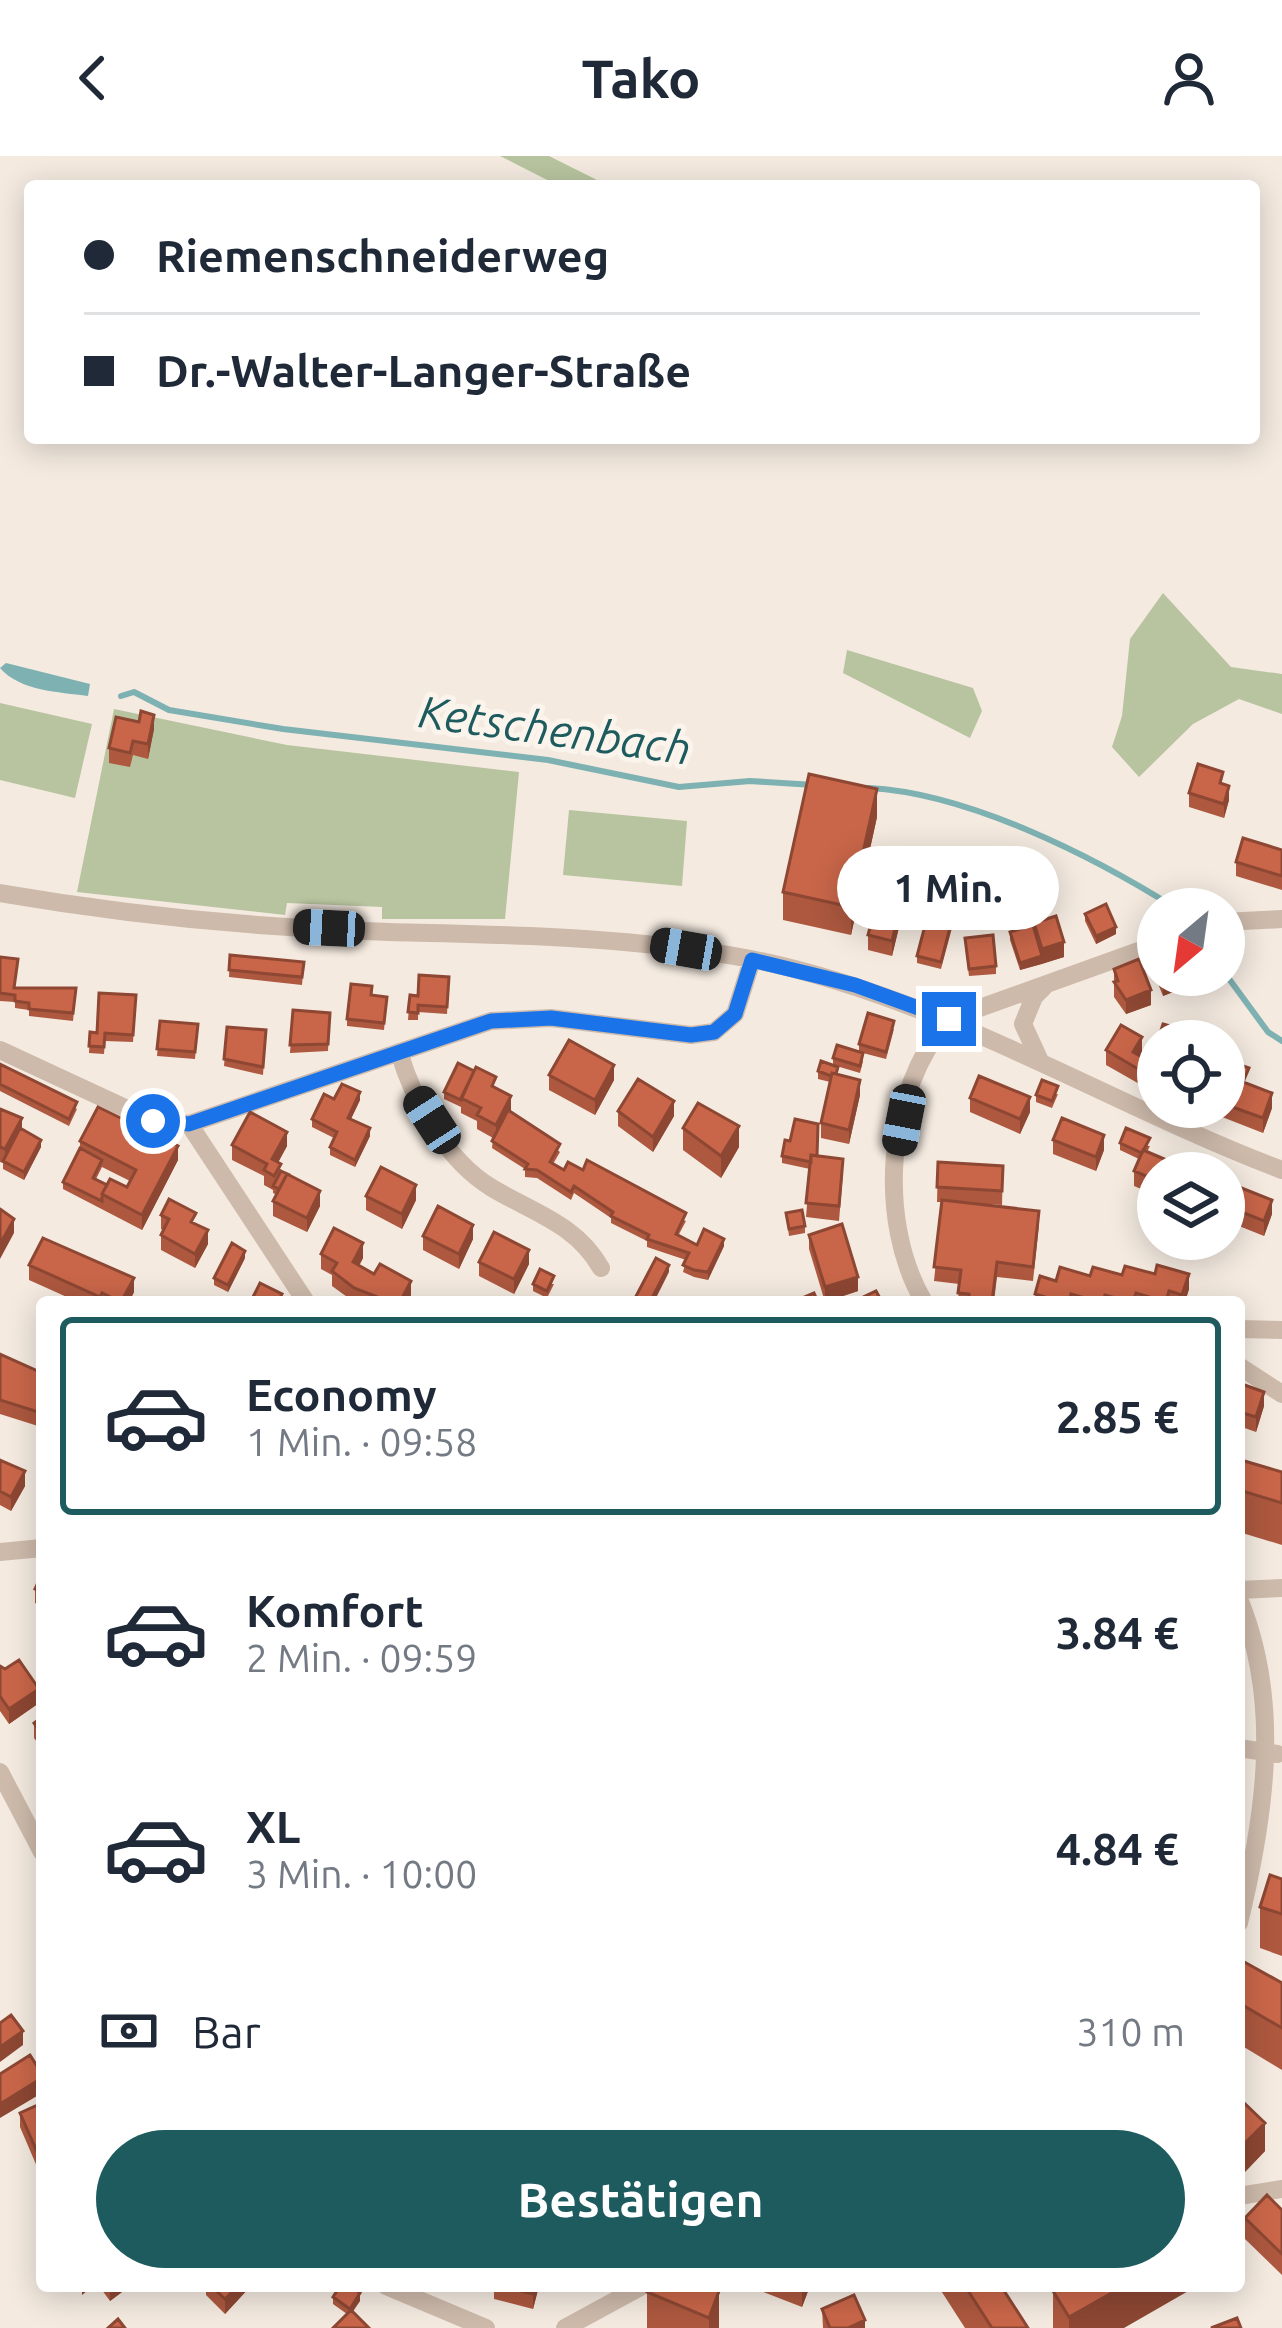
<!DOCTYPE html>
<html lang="de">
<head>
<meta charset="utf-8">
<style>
	body { margin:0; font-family:Ubuntu,sans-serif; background:#f6f6f7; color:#1f2937; height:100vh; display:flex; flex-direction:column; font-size:45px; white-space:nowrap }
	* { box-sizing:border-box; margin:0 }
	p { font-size:39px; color:#747a83 }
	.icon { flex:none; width:66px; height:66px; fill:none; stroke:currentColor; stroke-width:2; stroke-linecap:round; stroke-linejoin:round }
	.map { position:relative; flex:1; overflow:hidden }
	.side { position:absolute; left:36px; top:1140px; width:1209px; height:996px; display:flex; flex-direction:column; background:#fff; border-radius:12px; box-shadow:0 6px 30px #0003 }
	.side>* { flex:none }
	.hud { position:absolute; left:24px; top:24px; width:1236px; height:264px; border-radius:12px; box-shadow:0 6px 30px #0003; display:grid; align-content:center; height:264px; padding:0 60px; background:#fff }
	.needle { width:78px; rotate:209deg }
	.controls { position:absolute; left:1137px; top:732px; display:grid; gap:24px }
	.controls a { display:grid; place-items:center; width:108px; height:108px; border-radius:50%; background:#fff; box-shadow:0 6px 30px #0003; font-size:60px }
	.end { position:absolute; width:54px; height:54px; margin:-27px; border:15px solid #1a73e8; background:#fff; box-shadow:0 0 0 6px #fff }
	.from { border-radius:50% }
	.bubble { position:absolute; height:84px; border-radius:42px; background:#fff; box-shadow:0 6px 30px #0003; font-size:39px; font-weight:600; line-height:84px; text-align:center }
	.car { position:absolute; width:36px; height:72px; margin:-36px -18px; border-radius:15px; box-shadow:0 0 9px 3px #0007; background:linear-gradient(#222 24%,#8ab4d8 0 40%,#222 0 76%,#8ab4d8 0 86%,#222 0) }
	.hud b { display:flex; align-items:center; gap:42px; height:114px; font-size:45px }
	.hud b+b { border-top:3px solid #e0e1e3 }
	.hud i { width:30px; height:30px; background:#1f2937 }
	ul { padding:21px 0 0; list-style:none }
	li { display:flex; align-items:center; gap:36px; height:198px; margin:0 24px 18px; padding:0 36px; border:6px solid transparent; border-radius:12px }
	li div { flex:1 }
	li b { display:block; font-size:45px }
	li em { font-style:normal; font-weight:600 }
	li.selected { border-color:#1e5b5e }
	li>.icon { width:108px; height:108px; stroke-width:1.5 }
	.pay { display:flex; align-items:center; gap:30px; height:132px; padding:0 60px; font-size:45px }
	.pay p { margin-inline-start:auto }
	.cta { display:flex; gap:24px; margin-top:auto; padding:24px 60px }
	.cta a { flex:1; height:138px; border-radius:72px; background:#1e5b5e; color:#fff; font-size:48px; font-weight:600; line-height:138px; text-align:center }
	header { display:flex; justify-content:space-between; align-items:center; height:156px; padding:0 60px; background:#fff; font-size:54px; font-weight:600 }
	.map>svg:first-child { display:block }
</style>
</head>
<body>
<header><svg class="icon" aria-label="back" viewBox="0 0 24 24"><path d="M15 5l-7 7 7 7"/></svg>Tako<svg class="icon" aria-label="person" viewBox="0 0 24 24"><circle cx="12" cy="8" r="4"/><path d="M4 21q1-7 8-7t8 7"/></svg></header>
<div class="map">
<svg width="1282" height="2172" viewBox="0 0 1282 2172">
	<rect width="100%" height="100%" fill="#f4eae0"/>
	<path fill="#b8c49f" d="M500 0H549L609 30H559Z
		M1163 437 1231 511 1282 518V558L1239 543 1193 568 1139 621 1112 591 1122 560 1130 483Z
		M847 494 973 532 982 555 970 582 843 517Z
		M0 547 92 568 75 642 0 624Z
		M114 553 287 589 519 616 505 763H382V751L287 747 285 759 77 736Z
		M569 654 687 665 682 730 563 719Z"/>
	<path fill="#7eb1b2" d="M6 507 90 528 88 540C59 536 20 535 0 512Z"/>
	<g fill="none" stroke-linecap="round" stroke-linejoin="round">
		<path stroke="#7eb1b2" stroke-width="6" d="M121 540 134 536 169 554 283 573 548 604 679 631 750 625 814 629
			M869 632C968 637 1093 700 1177 753
			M1224 816 1268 876 1282 885"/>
		<path stroke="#cdbaab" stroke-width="18" d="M0 737C128 759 259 772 389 776 511 779 630 780 751 803 941 841 1103 946 1282 1014
			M1224 766 1282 763
			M0 894 153 965 189 968 491 865 551 862 691 879 714 876 735 858 752 804
			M399 896C414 946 446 1004 492 1032 534 1057 576 1068 601 1112
			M1040 905 1023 868 1034 841 1044 831
			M189 968 306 1146
			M924 1146C876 1064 886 934 949 863L1158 788
			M1239 1173 1282 1174
			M1239 1210 1282 1238
			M0 1396 42 1392
			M1239 1434 1282 1432
			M1239 1443C1282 1547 1265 1660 1239 1767
			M1239 1592 1277 1598
			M0 1616 42 1696
			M1239 2040 1282 2033
			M386 2130 486 2172
			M565 2172 642 2130"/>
	</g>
	<path fill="#ad583f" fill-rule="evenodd" d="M154 573 148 603 133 599 130 611 109 607V592Z
		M1223 628 1229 644 1224 662 1189 651V637Z
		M877 661 851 779 783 764V736Z
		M1282 694V734L1236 720V706Z
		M1085 758 1116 778 1096 788 1085 765Z
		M901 763 892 800 868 794V779Z
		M1034 767 1064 801 1020 814 1010 784V776L1034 774Z
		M952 772 941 813 917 807V800Z
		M965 790 996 810V818L969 820Z
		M1158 798V819H1211V821L1163 840 1153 815V800Z
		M230 799 304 806 302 829 229 821Z
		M0 801 15 832H76L73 865 29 860V854L15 852V846L0 845Z
		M1114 813 1151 849 1126 858 1114 841Z
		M449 821 447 858 418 856V864H408L410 839 418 840Z
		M136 839 133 886 105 885 104 898 89 897 90 876 97 877Z
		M371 839 387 841 384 874 347 870V863Z
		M293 854 330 857 328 895 290 897Z
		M160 865 198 868 195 903 157 900Z
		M227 871 266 874 263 919 224 910Z
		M894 873 886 903 859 896V888Z
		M1106 894 1142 896 1140 900 1149 920 1143 930 1106 909Z
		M833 902 863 905 860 917 833 909Z
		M0 908 77 953 69 970 0 935Z
		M818 915 838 919 860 939 849 988 821 982V967L830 926 818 923Z
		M549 919 614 924 595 959 549 934Z
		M1224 925 1248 928 1272 952 1263 977 1217 959V951H1224Z
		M496 932 511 954 510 956 560 996 553 1008 686 1065 678 1080 697 1089 724 1090 708 1124 694 1121 683 1116 686 1104 647 1091V1085L611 1067V1062L574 1037 571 1044 537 1022 525 1021V1013L492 992 493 982 477 973V965L461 957V951L444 943V936Z
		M1058 938 1052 952 1036 946V939Z
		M970 942 1030 956 1020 978 970 956Z
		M334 943 360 944 351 963 370 980 355 1011 330 999V991L334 982 312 971V963Z
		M0 953 41 991 24 1024 3 1013V1007L0 1006Z
		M618 955 674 960 653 996 618 970Z
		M683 972 739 991 721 1022 683 994Z
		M1053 984 1104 994 1096 1015 1053 998Z
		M80 985 178 1004 142 1074 63 1033V1026L80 992ZM102 1011 130 1025 127 1031 107 1029 96 1023Z
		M1120 987 1150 990 1147 996 1158 1017V1040L1134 1030V1015L1139 1003 1120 994Z
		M232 989 287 990 278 1006 281 1015 320 1050 307 1076 273 1060V1045L277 1039 273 1037V1034L264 1029V1020L232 1004Z
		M782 1000H817L843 1017 839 1065 806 1061 810 1013 782 1007Z
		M938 1006 1003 1010 1002 1049 985 1048 1039 1069 1033 1125 997 1121 994 1146H958L959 1128 934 1125 942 1046H937Z
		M1224 1025 1272 1058 1264 1080 1224 1064Z
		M366 1040 416 1044 402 1073 366 1054Z
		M786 1057 805 1070V1077L789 1080Z
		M161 1059 196 1068 208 1088 195 1112 161 1094V1079L163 1074 161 1073Z
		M809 1079 858 1135 825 1146 809 1093Z
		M423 1080 473 1083 459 1113 423 1094Z
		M321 1098 363 1102 359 1110 411 1139 407 1146H354L332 1130V1119L321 1113Z
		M245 1102 228 1136 214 1129V1122Z
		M479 1106 529 1108 514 1138 479 1120Z
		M29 1109 134 1136 129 1146H78L29 1124Z
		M1122 1119 1189 1133 1185 1146H1035V1138L1056 1125 1090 1120Z
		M533 1128H554L547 1142 533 1135Z
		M0 1198 42 1217V1267L40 1266 38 1270 0 1258Z
		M1239 1227 1264 1250 1256 1276 1239 1270Z
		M0 1304 25 1330 11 1355 0 1349Z
		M1239 1311 1282 1316V1389L1239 1376Z
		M42 1418V1450L35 1447V1433Z
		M0 1510 39 1547 9 1568 0 1555Z
		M42 1561V1593L34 1582V1567Z
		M1282 1723V1800L1260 1792V1751Z
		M1239 1803 1282 1827V1914L1239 1888Z
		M1239 1942 1265 1995 1244 2017 1239 2012Z
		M42 1947 38 2013 20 1971V1957Z
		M1282 2054V2119L1245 2083V2062Z
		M99 2130H130L110 2145Z
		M206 2130H249V2132L225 2158 206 2139Z
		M494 2130H539L533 2153 494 2143Z
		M748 2130H810L802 2151Z
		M938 2130H1001L1028 2172H965Z
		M719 2135V2172H647V2136Z
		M1053 2135 1124 2172H1053Z
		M333 2141 360 2145 347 2158 333 2148Z
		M822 2153 865 2172H823Z"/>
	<path fill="#8d4733" d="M154 559V573L148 603V588Z
		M1229 630V644L1224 662V648Z
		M877 633V661L851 779V751Z
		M901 748V763L892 800V785Z
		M1116 771V778L1096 788V780Z
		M1064 786V801L1042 808V793Z
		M1042 800V808L1020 814V807Z
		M1179 819H1211V821L1163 840V825Z
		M1151 834V849L1126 858V844Z
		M1142 881V896L1133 911V896Z
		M1149 905V920L1143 930V916Z
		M614 909V924L595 959V944Z
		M860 924V939L849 988V974Z
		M360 936V944L348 969V962Z
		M1272 937V952L1263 977V962Z
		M511 940V954L496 983V969Z
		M1030 941V956L1020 978V963Z
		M674 945V960L653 996V981Z
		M22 962V976L5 1008V993Z
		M739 970V991L721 1022V1000Z
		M370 972V980L355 1011V1004Z
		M287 976V990L272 1018V1003Z
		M1104 979V994L1096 1015V1001Z
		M41 984V991L24 1024V1016Z
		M178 990V1004L142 1074V1059Z
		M416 1029V1044L402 1073V1058Z
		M320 1035V1050L307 1076V1062Z
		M1272 1044V1058L1264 1080V1065Z
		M14 1063V1077L0 1103V1088Z
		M473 1069V1083L459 1113V1098Z
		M208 1074V1088L195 1112V1098Z
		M724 1083V1090L708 1124V1116Z
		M363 1087V1102L353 1121V1106Z
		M529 1094V1108L514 1138V1123Z
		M245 1095V1102L228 1136V1129Z
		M669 1109V1116L654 1146H650Z
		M1189 1118V1133L1185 1146H1182Z
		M858 1121V1135L825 1146V1131Z
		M134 1122V1136L129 1146H121Z
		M411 1125V1139L407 1146H400Z
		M1264 1236V1250L1256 1276V1261Z
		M25 1315V1330L11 1355V1341Z
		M39 1533V1547L9 1568V1553Z
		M23 1875V1889L0 1906V1891Z
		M42 1922V1937L0 1962V1948Z
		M1265 1967V1995L1244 2017V1988Z
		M42 1996V2011L38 2013V1998Z
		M82 2130H93L82 2139Z
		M110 2130H130L110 2145Z
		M238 2130H249V2132L225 2158V2143Z
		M535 2130H539L533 2153V2138Z
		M802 2130H810L802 2151Z
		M1124 2130H1197L1124 2172H1069V2161Z
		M719 2135V2172H709V2162Z
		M360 2137V2145L350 2160V2153Z
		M865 2164V2172H848Z"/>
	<path fill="#c96649" stroke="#8d4733" stroke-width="3" d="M141 555 154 559 148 588 133 585 130 597 109 592 116 561 139 566Z
		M1198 608 1223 616 1220 627 1229 630 1224 648 1189 637Z
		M809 618 877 633 851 751 783 736Z
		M1243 682 1282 694V720L1236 706Z
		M878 742 901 748 892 785 868 779Z
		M1106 748 1116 771 1096 780 1085 758Z
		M928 758 952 764 941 806 917 800Z
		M1056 760 1064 786 1042 793 1034 767Z
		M1033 769 1042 800 1020 807 1010 776Z
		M993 779 996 810 969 813 965 782Z
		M230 799 304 806 302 821 229 814Z
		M0 801 18 803 14 832H76L73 857 29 853V847L15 845V839L0 837Z
		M1139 803 1151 834 1126 844 1114 826 1118 825 1114 813Z
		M419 819 449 821 447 851 418 849V857L408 856 410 839 418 840Z
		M1160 819H1179L1163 825Z
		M351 828 372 830 371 839 387 841 384 867 347 863Z
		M99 837 136 839 133 879 105 877 104 891 89 890 90 876 97 877Z
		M293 854 330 857 328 888 290 889Z
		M868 857 894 865 886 896 859 888Z
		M160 865 198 868 195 896 157 893Z
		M1163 868 1192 876 1190 885 1158 884Z
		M1121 869 1142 881 1133 896 1149 905 1143 916 1106 894Z
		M227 871 266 874 263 911 224 903Z
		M569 884 614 909 595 944 549 919Z
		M837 889 863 897 860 910 833 902Z
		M821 905 838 911 836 918 832 917 831 920 818 915Z
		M1231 906 1249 912 1243 926 1272 937 1263 962 1224 948V925Z
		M458 907 474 915 461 944 444 936Z
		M0 908 77 946 69 963 0 928Z
		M476 911 496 921 492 930 511 940 496 969 477 959 481 952 461 942Z
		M832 917 860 924 849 974 821 967Z
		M979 920 1030 941 1020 963 970 942Z
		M638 923 674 945 653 981 618 955Z
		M1042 924 1058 930 1052 945 1036 939Z
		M342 928 360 936 348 962 370 972 355 1004 330 991 337 976 312 963 324 938 334 943Z
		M698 947 739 970 721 1000 683 972Z
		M98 951 178 990 142 1059 102 1038 110 1023 127 1031 136 1014 80 985Z
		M0 953 22 962 5 993 0 991Z
		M508 954 560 988 550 1006 564 1014 568 1006 583 1014 587 1004 686 1057 676 1078 697 1089 704 1073 724 1083 708 1116 694 1114 683 1109 689 1097 647 1083 649 1079 611 1060 613 1056 574 1030 571 1036 537 1014 525 1013 528 1008 492 985Z
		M250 956 287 976 272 1003 281 1008 274 1020 264 1014 267 1008 232 989Z
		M1062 962 1104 979 1096 1001 1053 984Z
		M795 963 818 968 817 1000 811 999V1006L782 1000 785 984 790 985Z
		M20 972 41 984 24 1016 3 1005Z
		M1126 972 1150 982 1142 997 1120 987Z
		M80 992 102 1004 93 1022 107 1029 102 1038V1045L63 1026Z
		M1143 994 1197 1017H1158V1025L1134 1015Z
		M811 999 843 1003 839 1050 806 1047Z
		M938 1006 1003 1010 1002 1035 937 1031Z
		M381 1011 416 1029 402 1058 366 1040Z
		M281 1015 290 1019 287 1018 279 1033 273 1030Z
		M287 1018 320 1035 307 1062 273 1045Z
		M1224 1025 1272 1044 1264 1065 1224 1049Z
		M169 1043 196 1057 191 1066 208 1074 195 1098 161 1079 169 1063 161 1059Z
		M942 1044 1039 1055 1033 1111 997 1106 992 1146H969V1138L958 1137 961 1114 934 1111Z
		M438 1050 473 1069 459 1098 423 1080Z
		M0 1053 14 1063 0 1088Z
		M802 1054 805 1070 789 1073 786 1057Z
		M842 1068 858 1121 825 1131 809 1079Z
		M334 1072 363 1087 353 1106 374 1118 380 1108 411 1125 400 1146H390L354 1132 332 1115 337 1107 321 1098Z
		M494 1076 529 1094 514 1123 479 1106Z
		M43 1082 134 1122 121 1146 102 1137 100 1141 29 1109Z
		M232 1087 245 1095 228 1129 214 1122Z
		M656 1102 669 1109 650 1146H633Z
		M1157 1109 1189 1118 1182 1139 1169 1135 1166 1146 1136 1137 1133 1146H1130L1105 1139 1103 1146H1098L1071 1138 1069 1146H1061L1035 1138 1040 1120 1056 1125 1060 1111 1090 1120 1093 1111 1122 1119 1125 1110 1155 1118Z
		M540 1113 554 1120 547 1135 533 1128Z
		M260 1127 282 1138 278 1146H262L253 1141Z
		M876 1135 881 1144 860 1146 859 1143Z
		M814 1137 818 1146H796L795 1145Z
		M0 1198 42 1217V1252L40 1251 38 1256 0 1244Z
		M1239 1227 1264 1236 1256 1261 1239 1256Z
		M0 1304 25 1315 11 1341 0 1335Z
		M1241 1304 1282 1316V1347L1239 1334V1311Z
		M42 1418V1436L35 1433Z
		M19 1504 39 1533 9 1553 0 1540V1510L5 1513Z
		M42 1561V1579L34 1567Z
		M1270 1719 1282 1723V1758L1260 1751Z
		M1239 1803 1282 1827V1872L1239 1847Z
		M11 1859 23 1875 0 1891V1867Z
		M30 1899 42 1918V1922L0 1948V1918Z
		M1239 1942 1265 1967 1244 1988 1239 1984Z
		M42 1947V1996L38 1998 20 1957Z
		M1267 2039 1282 2054V2098L1245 2062Z
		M211 2130H238L225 2143Z
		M340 2130H350L360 2137 350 2153 333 2141Z
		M501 2130H535L533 2138Z
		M649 2130H707L719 2135 709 2162 647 2136Z
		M965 2130H1001L1028 2172H992Z
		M1062 2130H1124L1069 2161 1053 2135Z
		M854 2139 865 2164 848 2172H830L822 2153Z
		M351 2154 369 2172H333Z
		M1237 2162 1241 2172H1211Z
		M118 2163 125 2172H108Z"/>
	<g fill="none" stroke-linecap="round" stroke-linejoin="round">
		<path stroke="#1a73e8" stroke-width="15" d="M153 965 189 968 491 865 551 862 691 879 714 876 735 858 752 804 855 829 949 863"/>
	</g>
	<g text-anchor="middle" stroke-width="10" stroke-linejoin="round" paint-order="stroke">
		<g font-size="45" font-style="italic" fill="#1e5b5e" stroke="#fbf4ed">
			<text transform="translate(555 574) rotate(8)" y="16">Ketschenbach</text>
		</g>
	</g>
</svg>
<div class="controls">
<a><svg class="needle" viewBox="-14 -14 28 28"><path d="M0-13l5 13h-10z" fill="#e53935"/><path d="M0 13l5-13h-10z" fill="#747a83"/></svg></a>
<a><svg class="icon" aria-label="locate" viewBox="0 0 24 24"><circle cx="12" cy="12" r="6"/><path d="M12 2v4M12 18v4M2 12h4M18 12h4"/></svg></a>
<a><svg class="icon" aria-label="layers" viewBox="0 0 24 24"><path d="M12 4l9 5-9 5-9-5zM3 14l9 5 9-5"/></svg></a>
</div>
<i class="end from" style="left:153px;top:965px"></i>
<i class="end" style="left:949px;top:863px"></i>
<div class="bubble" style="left:837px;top:690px;width:222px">1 Min.</div>
<i class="car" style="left:329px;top:772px;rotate:273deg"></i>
<i class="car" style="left:686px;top:793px;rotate:280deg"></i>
<i class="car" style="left:432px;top:964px;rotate:327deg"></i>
<i class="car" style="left:904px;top:964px;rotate:191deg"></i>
<div class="hud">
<b><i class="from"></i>Riemenschneiderweg</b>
<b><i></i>Dr.-Walter-Langer-Straße</b>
</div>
<section class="side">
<ul>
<li class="selected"><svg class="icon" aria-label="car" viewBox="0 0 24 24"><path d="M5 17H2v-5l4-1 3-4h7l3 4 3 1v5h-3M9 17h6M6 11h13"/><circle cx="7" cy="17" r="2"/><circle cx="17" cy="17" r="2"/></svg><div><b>Economy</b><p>1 Min. · 09:58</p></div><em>2.85 €</em></li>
<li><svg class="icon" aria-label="car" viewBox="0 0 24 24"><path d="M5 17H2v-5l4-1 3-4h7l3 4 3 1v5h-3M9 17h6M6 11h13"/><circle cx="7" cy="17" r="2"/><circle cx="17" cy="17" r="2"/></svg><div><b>Komfort</b><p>2 Min. · 09:59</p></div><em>3.84 €</em></li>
<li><svg class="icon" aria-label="car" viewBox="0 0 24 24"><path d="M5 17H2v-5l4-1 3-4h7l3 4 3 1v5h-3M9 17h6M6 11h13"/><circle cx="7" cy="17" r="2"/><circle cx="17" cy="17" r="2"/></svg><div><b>XL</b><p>3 Min. · 10:00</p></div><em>4.84 €</em></li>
</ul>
<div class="pay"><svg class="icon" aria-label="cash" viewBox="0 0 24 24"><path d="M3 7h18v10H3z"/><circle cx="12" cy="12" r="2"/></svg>Bar<p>310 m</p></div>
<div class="cta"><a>Bestätigen</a></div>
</section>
</div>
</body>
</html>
